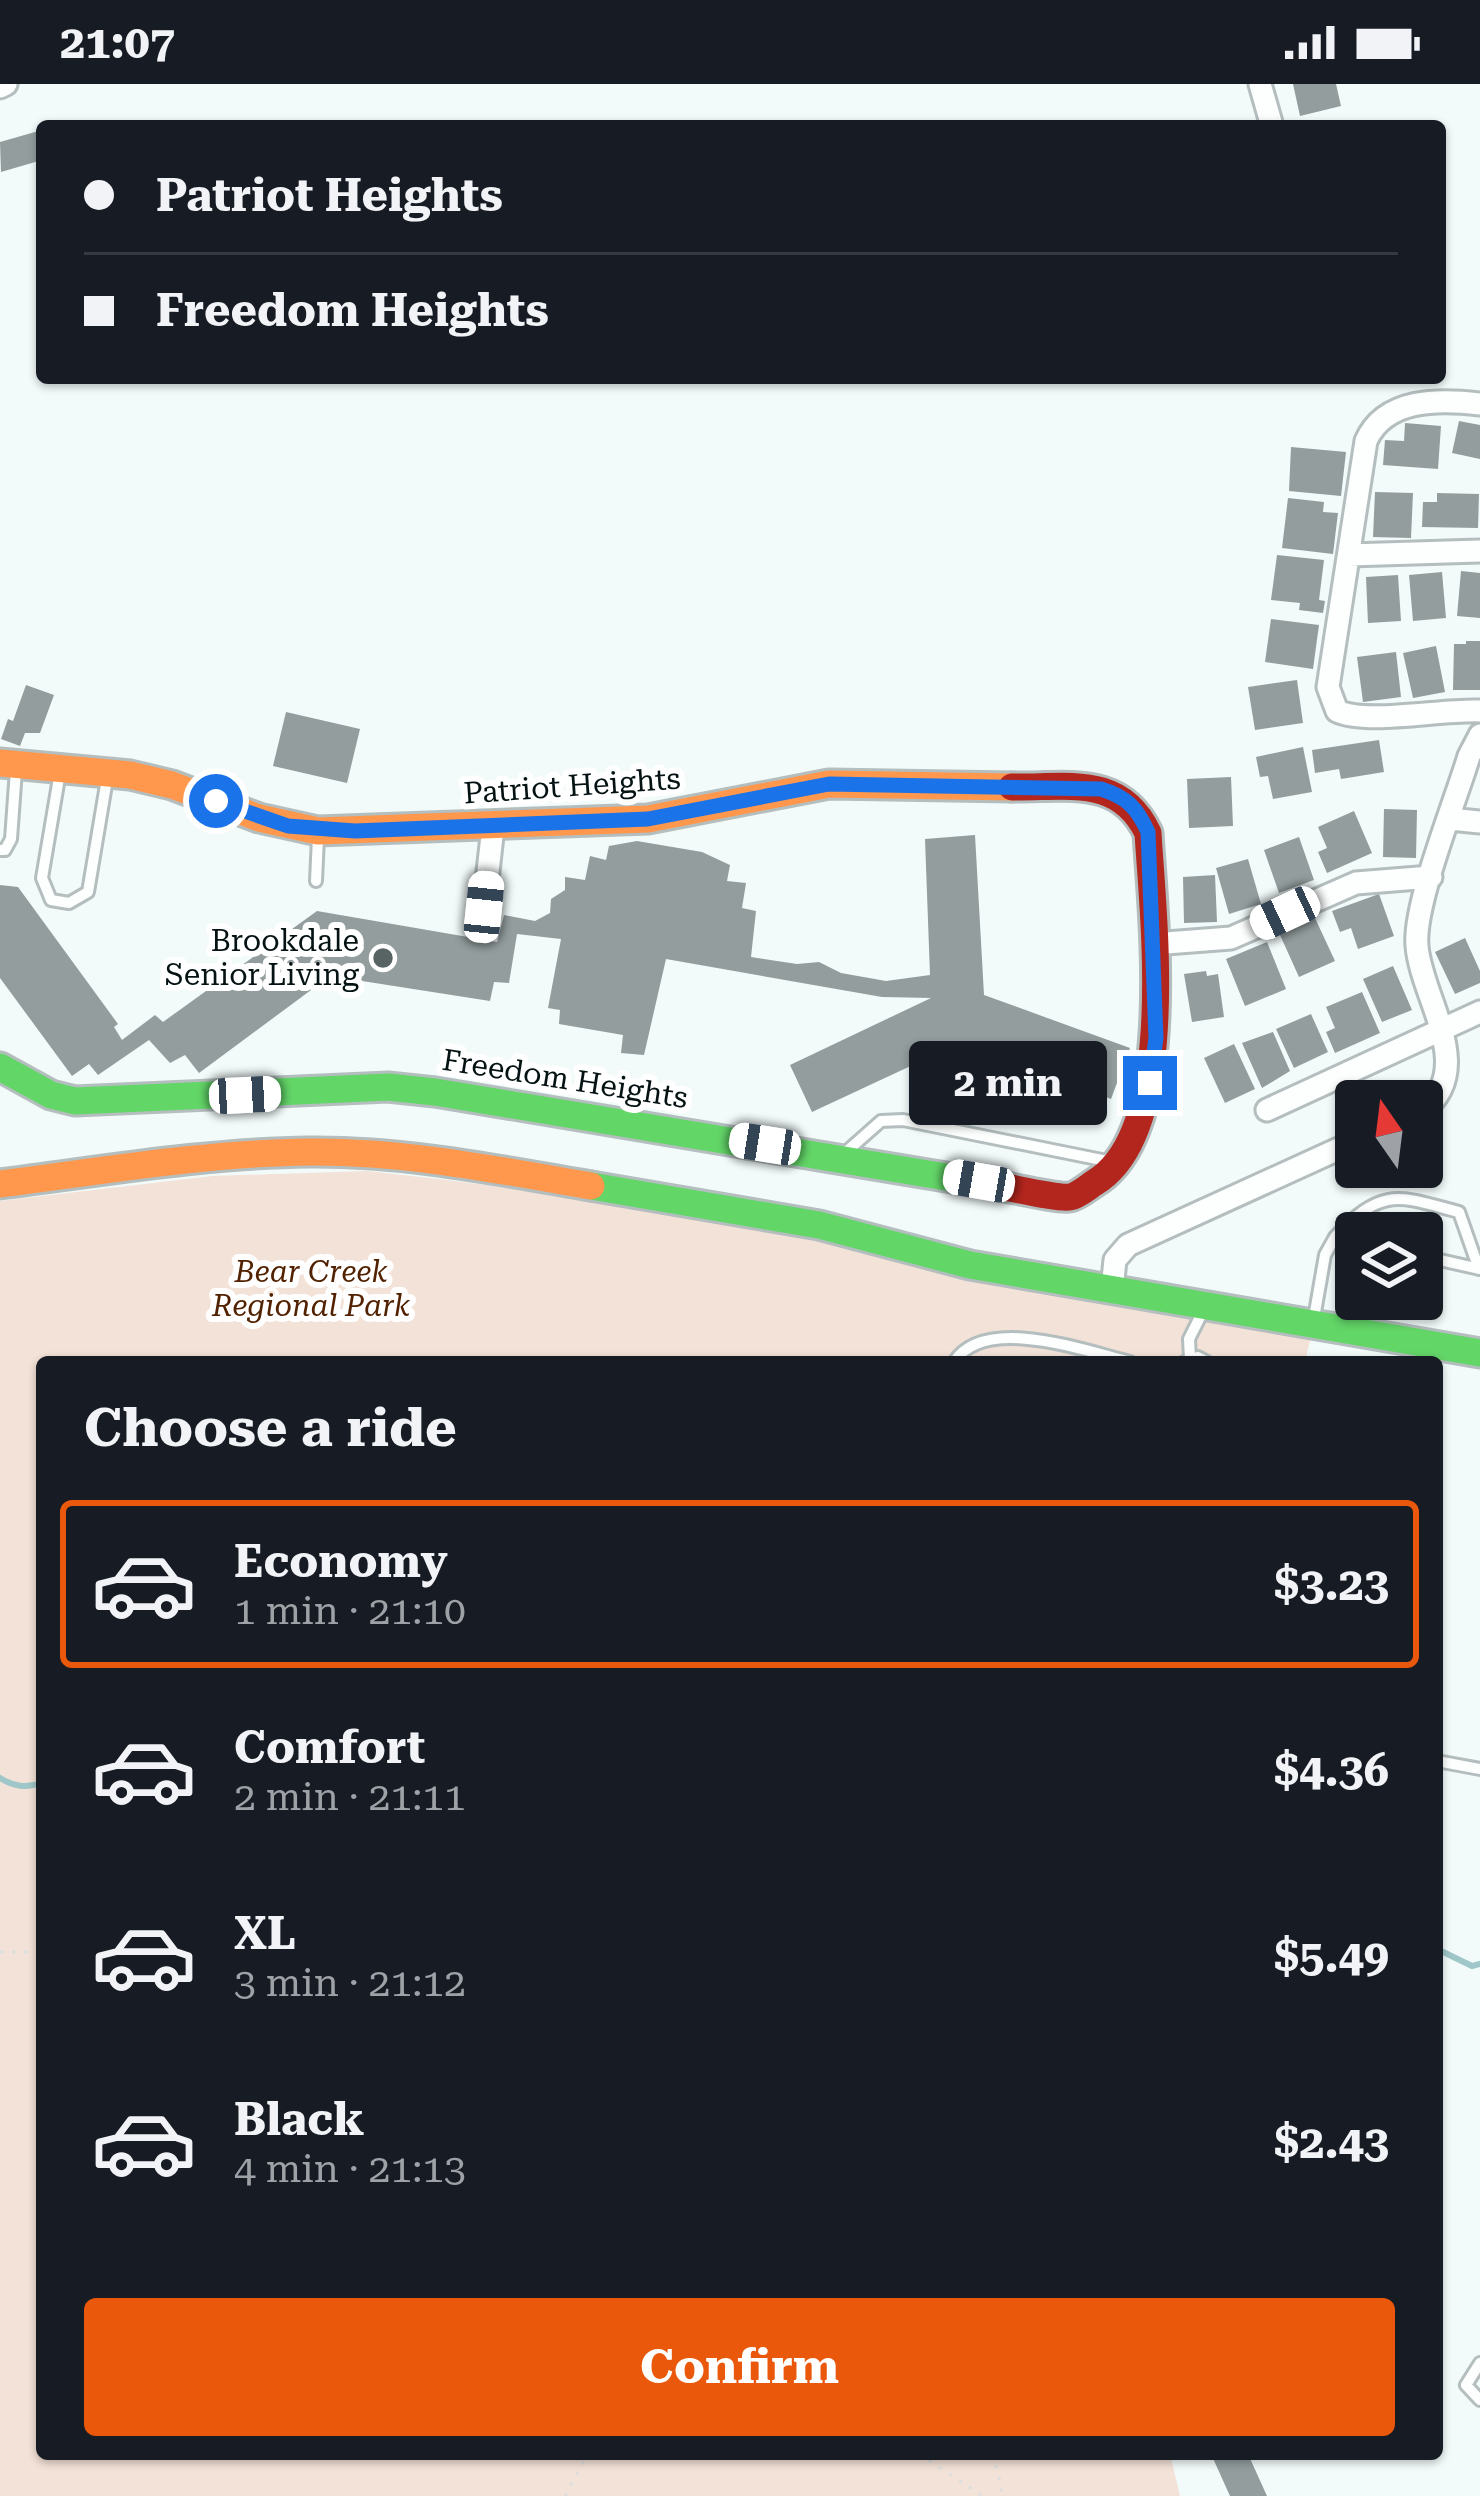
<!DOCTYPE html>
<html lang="en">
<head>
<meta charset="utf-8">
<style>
	body { margin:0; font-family:"Roboto Serif",serif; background:#20242c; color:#f1f3f6; height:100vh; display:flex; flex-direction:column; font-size:45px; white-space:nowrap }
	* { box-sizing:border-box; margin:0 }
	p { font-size:39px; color:#9ea1a6 }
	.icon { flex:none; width:66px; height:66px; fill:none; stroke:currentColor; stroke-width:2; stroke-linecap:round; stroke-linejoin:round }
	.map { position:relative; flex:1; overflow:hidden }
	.drawer { position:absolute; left:36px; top:1272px; width:1407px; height:1104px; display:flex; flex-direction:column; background:#171b24; border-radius:12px; box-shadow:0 3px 9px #0004 }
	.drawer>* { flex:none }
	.top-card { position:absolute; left:36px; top:36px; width:1410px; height:264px; border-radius:12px; box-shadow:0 3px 9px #0004; display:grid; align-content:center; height:264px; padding:0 48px; background:#171b24 }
	.needle { width:78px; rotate:346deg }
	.tools { position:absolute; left:1335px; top:996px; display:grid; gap:24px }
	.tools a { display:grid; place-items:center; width:108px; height:108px; border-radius:12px; background:#171b24; box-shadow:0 3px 9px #0004; font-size:60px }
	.end { position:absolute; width:54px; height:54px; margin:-27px; border:15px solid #1a73e8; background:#fff; box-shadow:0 0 0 6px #fff }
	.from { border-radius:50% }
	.bubble { position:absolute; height:84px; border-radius:12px; background:#171b24; box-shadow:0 3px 9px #0004; font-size:39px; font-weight:700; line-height:84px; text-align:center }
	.car { position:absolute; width:36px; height:72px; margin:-36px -18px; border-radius:15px; box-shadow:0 0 9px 3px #0007; background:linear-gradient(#fff 24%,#345 0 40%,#fff 0 76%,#345 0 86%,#fff 0) }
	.top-card b { display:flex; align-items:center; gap:42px; height:114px; font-size:45px }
	.top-card b+b { border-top:3px solid #363941 }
	.top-card i { width:30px; height:30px; background:#f1f3f6 }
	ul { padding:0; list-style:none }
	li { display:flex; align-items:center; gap:36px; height:168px; margin:0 24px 18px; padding:0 24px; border:6px solid transparent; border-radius:12px }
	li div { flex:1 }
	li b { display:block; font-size:45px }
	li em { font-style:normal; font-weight:700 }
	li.current { border-color:#ea580c }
	li>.icon { width:108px; height:108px; stroke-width:1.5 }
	h2 { padding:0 48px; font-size:54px; line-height:144px }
	.cta { display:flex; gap:24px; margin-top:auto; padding:24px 48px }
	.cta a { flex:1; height:138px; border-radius:12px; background:#ea580c; color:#fff; font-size:48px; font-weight:700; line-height:138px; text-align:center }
	.status { display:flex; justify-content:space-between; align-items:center; height:84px; padding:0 60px; background:#171b24; direction:ltr }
	.status svg { height:33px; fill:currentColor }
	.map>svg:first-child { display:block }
</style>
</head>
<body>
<div class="status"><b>21:07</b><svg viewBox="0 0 49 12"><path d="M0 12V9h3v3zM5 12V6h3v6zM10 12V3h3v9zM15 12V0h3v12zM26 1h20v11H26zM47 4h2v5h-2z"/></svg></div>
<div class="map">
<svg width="1480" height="2412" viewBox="0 0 1480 2412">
	<rect width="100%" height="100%" fill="#f2fafa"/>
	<path fill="#f3e2d7" d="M367 1087C685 1120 998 1191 1311 1252L1305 1278H42V2370H1170L1180 2412H0V1117L212 1092Z"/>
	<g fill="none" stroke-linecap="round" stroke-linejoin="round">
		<path stroke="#9fc6c8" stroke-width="6" d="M0 1694C14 1703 26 1704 42 1699
			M1437 1865 1472 1882 1480 1880"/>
	</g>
	<path fill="#939d9e" d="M1293 0H1336L1341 22 1300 32Z
		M42 46V76L1 88 0 58Z
		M1459 337 1480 341V375L1452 369Z
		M1405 339 1441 342 1438 385 1383 381 1385 356 1404 357Z
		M1291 363 1346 368 1341 412 1289 407Z
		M1375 408 1413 409 1411 454 1373 453Z
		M1437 409 1479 410 1478 444 1422 443 1423 418H1437Z
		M1288 414 1324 418 1323 428 1338 429 1333 470 1282 464Z
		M1277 471 1324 476 1319 516 1325 517 1323 529 1299 526 1300 519 1271 516Z
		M1461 487 1480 489V534L1457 532Z
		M1442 488 1446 534 1413 537 1409 491Z
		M1398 491 1401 537 1368 539 1366 493Z
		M1271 535 1319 541 1313 585 1265 578Z
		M1466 557H1480V606H1453L1454 560H1466Z
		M1436 562 1445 608 1413 614 1403 569Z
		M1396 568 1401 613 1363 618 1357 573Z
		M1297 596 1303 639 1255 646 1248 603Z
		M26 601 54 611 40 649H25L20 662 1 655 8 635 13 637Z
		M286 628 360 645 347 699 273 682Z
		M1379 656 1384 688 1341 695 1339 685 1315 689 1312 666Z
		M1303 663 1312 708 1273 715 1268 692 1260 693 1256 673Z
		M1231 693 1233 742 1189 744 1187 695Z
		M1384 725 1417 726 1416 774 1383 773Z
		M1354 727 1372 769 1327 789 1318 768 1327 764 1318 743Z
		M975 751 984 911 1130 964 1111 1015 960 959 812 1028 790 981 931 914 882 913 666 875 644 971 621 969 623 951 559 940 560 926 548 924 561 855 517 850 509 899 494 898 490 917 330 892 199 989 185 971 170 979 149 956 98 991 89 980 72 992 0 894V801L18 803 118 940 114 943 122 956 155 931 163 938 317 827 497 858 504 831 535 837 550 829 551 815 565 806V793L585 796 590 772 606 776 609 762 637 757 702 768 730 781 727 797 746 799 742 824 756 827 751 873 797 880 819 878 841 889 886 897 930 891 925 755Z
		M1299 753 1314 796 1279 809 1264 766Z
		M1248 775 1261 820 1229 830 1216 784Z
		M1215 791 1217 838 1184 839 1183 793Z
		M1379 810 1394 852 1358 865 1351 844 1340 848 1332 827Z
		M1315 834 1335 877 1299 893 1280 851Z
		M1465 854 1480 887V899L1455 910 1435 868Z
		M1267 858 1286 905 1245 922 1226 875Z
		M1393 882 1412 926 1382 938 1363 895Z
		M1206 887 1207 892 1218 890 1224 933 1192 938 1184 890Z
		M1362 908 1380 949 1335 969 1326 948 1335 944 1326 923Z
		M1311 930 1328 968 1294 984 1276 945Z
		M1273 948 1290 987 1262 1004 1242 959Z
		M1234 960 1255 1005 1225 1019 1204 974Z
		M1211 2370H1248L1267 2412H1230Z"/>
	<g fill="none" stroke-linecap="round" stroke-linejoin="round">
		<defs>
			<path id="lane" d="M60 688 42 794 51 816 69 819 88 808 108 689
				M0 766H5L11 755 16 686
				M316 797 318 753
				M846 1068 881 1037 903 1036 1112 1078
				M1335 1153C1383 1102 1398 1112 1459 1128L1479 1185
				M1422 1172 1480 1185
				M1314 1234 1325 1171 1335 1153 1356 1158
				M1190 1275 1189 1255 1203 1227
				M954 1278C985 1230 1085 1267 1130 1278
				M1184 1278 1198 1273 1207 1278
				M1437 1677 1480 1685
				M1480 2279 1466 2301 1480 2316"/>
			<path id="street" d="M1260 0 1272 42
				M0 3 6 0
				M1480 320C1439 315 1385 314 1366 357L1328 603 1337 627C1367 641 1442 625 1480 627
				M1349 471 1480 467
				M1450 735 1480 738
				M484 823 493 743
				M1153 860 1231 854 1356 799 1431 793
				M1267 1026 1480 928
				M1422 1027C1478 985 1421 914 1417 862 1413 821 1456 716 1469 672L1480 651
				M1112 1205 1115 1176 1128 1161 1356 1057"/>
			<path id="fast" d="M0 983 51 1011 75 1017 388 1003 435 1008 988 1100
				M591 1102 819 1141 970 1181 1480 1269"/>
			<path id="slow" d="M0 679 130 691 172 701 259 734 318 747 648 735 829 700 1012 703
				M0 1100C103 1087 206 1069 309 1068 404 1067 498 1086 591 1102"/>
			<path id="jam" d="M988 1100C1005 1102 1057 1115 1070 1113 1077 1112 1088 1103 1094 1099 1179 1049 1153 834 1148 749 1120 690 1067 704 1012 703"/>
		</defs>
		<use href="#lane" stroke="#b4bebe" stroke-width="16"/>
		<use href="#street" stroke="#b4bebe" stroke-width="27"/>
		<use href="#fast" stroke="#b4bebe" stroke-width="33"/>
		<use href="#slow" stroke="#b4bebe" stroke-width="33"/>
		<use href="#jam" stroke="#b4bebe" stroke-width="33"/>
		<path stroke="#dbdede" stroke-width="3" stroke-dasharray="3 9" stroke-linecap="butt" d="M0 1868H42
			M919 2370 983 2412
			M992 2370 1002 2404 1000 2412
			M565 2412 588 2370"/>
		<use href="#lane" stroke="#fdfefe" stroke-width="10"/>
		<use href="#street" stroke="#fdfefe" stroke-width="21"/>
		<use href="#fast" stroke="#63d668" stroke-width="27"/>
		<use href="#slow" stroke="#ff974d" stroke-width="27"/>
		<use href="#jam" stroke="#b3261e" stroke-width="27"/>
	</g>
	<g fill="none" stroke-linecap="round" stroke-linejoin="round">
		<path stroke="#1a73e8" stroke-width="15" d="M216 717 288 742 355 747 648 735 829 700 1101 705C1127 713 1137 724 1148 748L1156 954 1150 999"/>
	</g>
	<circle fill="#586364" stroke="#fff" stroke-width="4.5" cx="383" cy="874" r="12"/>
	<g text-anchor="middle" stroke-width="12" stroke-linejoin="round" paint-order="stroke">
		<g font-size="30" fill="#051213" stroke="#fff">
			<text transform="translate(572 702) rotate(-4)" y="10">Patriot Heights</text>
			<text transform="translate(565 995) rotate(9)" y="10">Freedom Heights</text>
		</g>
		<g font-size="30" fill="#051213" stroke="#fff" text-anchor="end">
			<text x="359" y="867">Brookdale<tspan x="359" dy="34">Senior Living</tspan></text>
		</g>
		<g font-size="30" font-style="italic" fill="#512100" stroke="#fff">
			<text x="311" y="1198">Bear Creek<tspan x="311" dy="34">Regional Park</tspan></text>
		</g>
	</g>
</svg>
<div class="tools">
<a><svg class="needle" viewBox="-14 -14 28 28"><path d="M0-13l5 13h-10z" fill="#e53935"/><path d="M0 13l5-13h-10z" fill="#9ea1a6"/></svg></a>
<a><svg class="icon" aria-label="layers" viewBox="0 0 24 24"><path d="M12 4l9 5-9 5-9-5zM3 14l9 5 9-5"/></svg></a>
</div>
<i class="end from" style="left:216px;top:717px"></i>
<i class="end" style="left:1150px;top:999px"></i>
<div class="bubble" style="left:909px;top:957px;width:198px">2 min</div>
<i class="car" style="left:484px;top:823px;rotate:6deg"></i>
<i class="car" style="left:1285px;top:829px;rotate:245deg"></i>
<i class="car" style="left:245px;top:1011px;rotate:87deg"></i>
<i class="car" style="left:765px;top:1060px;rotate:279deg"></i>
<i class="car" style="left:979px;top:1097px;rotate:280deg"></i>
<div class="top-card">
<b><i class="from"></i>Patriot Heights</b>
<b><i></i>Freedom Heights</b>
</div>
<section class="drawer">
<h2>Choose a ride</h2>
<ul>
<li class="current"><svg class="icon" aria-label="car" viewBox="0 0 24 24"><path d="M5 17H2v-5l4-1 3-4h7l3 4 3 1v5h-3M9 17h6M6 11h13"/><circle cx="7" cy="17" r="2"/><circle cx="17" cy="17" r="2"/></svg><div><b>Economy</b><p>1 min · 21:10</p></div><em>$3.23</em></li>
<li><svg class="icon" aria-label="car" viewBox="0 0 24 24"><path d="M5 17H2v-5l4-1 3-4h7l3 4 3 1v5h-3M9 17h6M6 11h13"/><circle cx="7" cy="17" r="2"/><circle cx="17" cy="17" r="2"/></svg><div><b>Comfort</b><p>2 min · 21:11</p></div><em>$4.36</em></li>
<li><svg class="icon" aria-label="car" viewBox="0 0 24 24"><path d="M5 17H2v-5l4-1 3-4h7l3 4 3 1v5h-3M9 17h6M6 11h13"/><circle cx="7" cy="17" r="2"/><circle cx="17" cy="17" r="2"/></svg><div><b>XL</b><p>3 min · 21:12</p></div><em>$5.49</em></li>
<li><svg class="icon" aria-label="car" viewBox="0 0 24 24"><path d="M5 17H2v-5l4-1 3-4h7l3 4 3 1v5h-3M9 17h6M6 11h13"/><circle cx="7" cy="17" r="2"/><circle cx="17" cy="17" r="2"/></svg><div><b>Black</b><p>4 min · 21:13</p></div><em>$2.43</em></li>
</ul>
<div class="cta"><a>Confirm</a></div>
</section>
</div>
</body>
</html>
